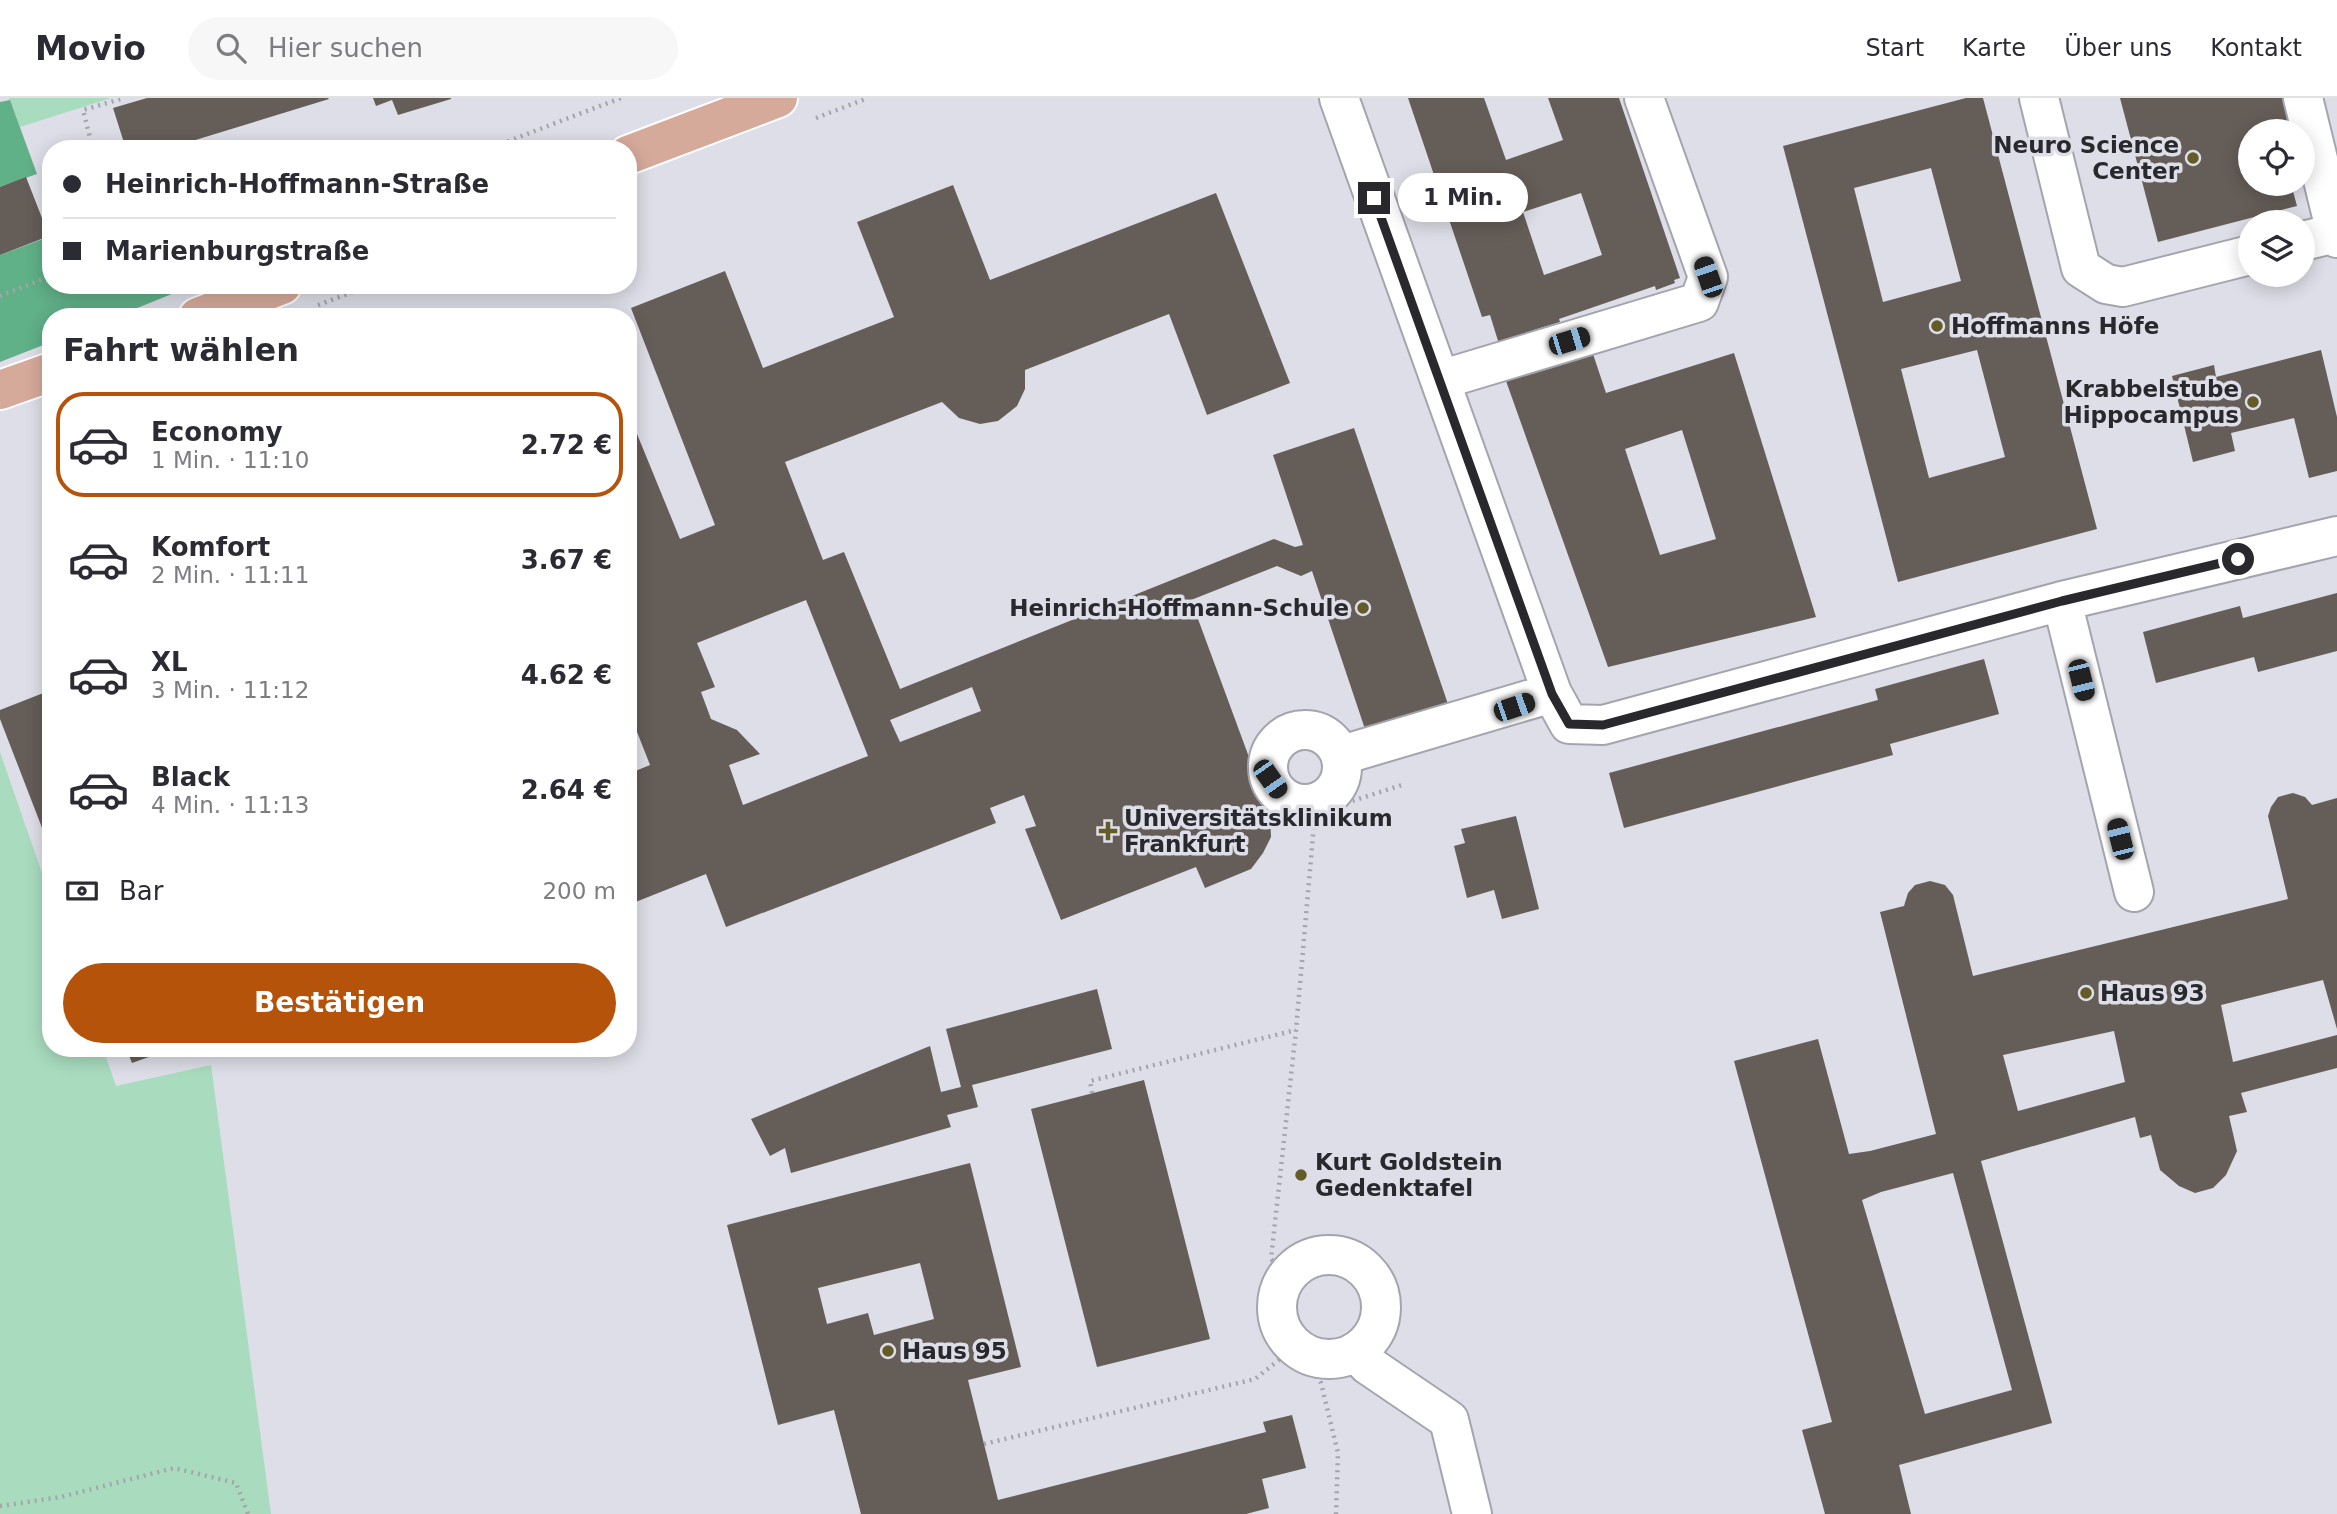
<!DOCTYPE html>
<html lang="de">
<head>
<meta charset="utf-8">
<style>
	body { margin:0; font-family:"DejaVu Sans",sans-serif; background:#f7f7f7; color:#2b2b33; height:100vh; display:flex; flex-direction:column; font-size:26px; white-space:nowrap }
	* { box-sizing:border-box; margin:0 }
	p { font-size:23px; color:#7c7c81 }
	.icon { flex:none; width:38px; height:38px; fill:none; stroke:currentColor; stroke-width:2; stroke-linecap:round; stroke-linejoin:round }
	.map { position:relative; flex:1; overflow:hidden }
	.sheet { position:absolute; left:42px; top:210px; width:595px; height:749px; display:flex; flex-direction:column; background:#fff; border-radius:28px; box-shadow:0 4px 18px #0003 }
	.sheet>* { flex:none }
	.hud { position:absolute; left:42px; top:42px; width:595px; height:154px; border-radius:28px; box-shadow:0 4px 18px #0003; display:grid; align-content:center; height:154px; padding:0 21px; background:#fff }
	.tools { position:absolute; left:2238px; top:21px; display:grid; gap:14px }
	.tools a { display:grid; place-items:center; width:77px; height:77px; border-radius:50%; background:#fff; box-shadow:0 4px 18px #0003; font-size:35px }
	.end { position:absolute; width:32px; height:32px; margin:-16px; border:9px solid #29292d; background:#fff; box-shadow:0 0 0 4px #fff }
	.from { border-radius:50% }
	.bubble { position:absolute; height:49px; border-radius:24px; background:#fff; box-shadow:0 4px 18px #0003; font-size:23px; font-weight:700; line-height:49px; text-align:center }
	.car { position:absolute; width:21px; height:42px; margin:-21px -10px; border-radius:9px; box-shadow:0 0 5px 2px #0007; background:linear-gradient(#222 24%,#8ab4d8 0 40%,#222 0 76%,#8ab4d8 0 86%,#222 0) }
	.hud b { display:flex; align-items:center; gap:24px; height:66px; font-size:26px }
	.hud b+b { border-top:2px solid #e1e1e2 }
	.hud i { width:18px; height:18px; background:#2b2b33 }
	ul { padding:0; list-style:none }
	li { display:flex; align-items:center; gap:21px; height:105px; margin:0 14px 10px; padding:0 7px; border:4px solid transparent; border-radius:28px }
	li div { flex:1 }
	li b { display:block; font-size:26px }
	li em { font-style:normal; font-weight:700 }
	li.current { border-color:#b45309 }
	li>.icon { width:63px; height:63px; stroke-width:1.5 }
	h2 { padding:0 21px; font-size:32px; line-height:84px }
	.pay { display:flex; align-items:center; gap:18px; height:77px; padding:0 21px; font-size:26px }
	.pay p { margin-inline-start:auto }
	.action { display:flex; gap:14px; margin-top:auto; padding:14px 21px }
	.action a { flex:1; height:80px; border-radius:42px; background:#b45309; color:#fff; font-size:28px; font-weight:700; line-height:80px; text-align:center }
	header { display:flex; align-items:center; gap:42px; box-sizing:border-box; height:98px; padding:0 35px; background:#fff; border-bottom:2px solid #e1e1e2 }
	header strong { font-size:33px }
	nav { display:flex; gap:38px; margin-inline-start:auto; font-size:24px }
	.search { width:490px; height:63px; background:#f7f7f7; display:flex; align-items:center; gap:18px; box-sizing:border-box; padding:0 24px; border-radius:38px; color:#7c7c81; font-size:26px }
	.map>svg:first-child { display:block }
</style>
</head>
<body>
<header>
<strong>Movio</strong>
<div class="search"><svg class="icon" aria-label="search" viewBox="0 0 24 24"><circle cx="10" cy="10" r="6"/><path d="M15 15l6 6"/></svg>Hier suchen</div>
<nav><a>Start</a><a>Karte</a><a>Über uns</a><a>Kontakt</a></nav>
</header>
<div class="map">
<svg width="2337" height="1416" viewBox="0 0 2337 1416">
	<rect width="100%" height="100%" fill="#dedee8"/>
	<path fill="#a9dcbf" d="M9 0H111L20 29Z
		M0 654 51 801V950H103L116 988 211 967 271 1416H0Z"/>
	<path fill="#60b088" d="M10 2 37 76 0 89V4Z
		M51 138V187H194L115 219H51V244L0 264V157Z"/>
	<path fill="#655d57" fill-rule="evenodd" d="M147 0H328L329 1 166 51H126L113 10Z
		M373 0H451V1L398 17 392 2 376 8Z
		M1408 0H1484L1506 62 1563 42 1548 0H1619L1680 180 1674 182 1675 185 1656 192 1655 188 1559 221 1560 224 1534 232V235L1499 246 1490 217 1482 219ZM1581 95 1602 157 1544 177 1523 114Z
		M1966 0H1983L2097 431 1898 484 1783 48ZM1931 70 1961 183 1883 204 1854 90ZM1977 252 2005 359 1929 380 1901 271Z
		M2120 0H2292L2300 33H2250V86H2263V88L2291 86 2297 108 2158 144Z
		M26 79 49 138 0 157V89Z
		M953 87 990 182 1216 95 1290 285 1207 317 1169 216 1025 272V291L1017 308 998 323 980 326 959 320 942 304 785 364 823 462 844 454 900 591 1274 441 1295 449 1303 447 1273 357 1354 330 1450 612 1368 640 1312 473 1301 478 1277 468 1191 502 1270 716 1271 739 1263 755 1251 771 1205 790 1196 769 1061 822 1025 731 1036 728 1024 697 990 710 996 725 726 829 706 776 628 807V676L650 667 632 621 628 622V314L680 441 715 427 631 210 725 173 763 270 894 219 857 124ZM806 502 868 658 743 707 729 667 760 656 737 632 711 621 701 594 715 589 697 545ZM972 589 981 613 900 644 890 622Z
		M2321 252 2337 319V373L2309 380 2294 320 2231 335 2235 353 2193 364 2172 278 2214 267 2216 279Z
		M1734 255 1816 519 1608 569 1506 283 1593 256 1606 295ZM1682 332 1716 441 1660 457 1625 351Z
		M2337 495V553L2258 574 2254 559 2156 585 2143 534 2240 508 2243 520Z
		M1984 561 1999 616 1890 646 1893 657 1624 730 1609 675 1878 602 1875 591Z
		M51 592V753L0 621V612Z
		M2293 695 2305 699 2312 707 2337 700V931L2323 882 2221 907 2233 964 2337 937V970L2241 995 2247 1014 2229 1018 2237 1053 2226 1077 2213 1090 2195 1095 2179 1088 2160 1072 2151 1037 2140 1040 2135 1019 1981 1063 2052 1325 1899 1367 1911 1416H1825L1802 1332 1832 1324 1734 963 1818 941 1849 1056 1870 1053 1936 1036 1880 814 1904 808 1908 795 1915 787 1930 783 1945 787 1953 797 1973 878 2288 801 2268 718 2271 709 2278 699ZM2114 933 2125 984 2018 1013 2003 957ZM1953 1075 2012 1292 1925 1316 1862 1102 1881 1094Z
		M1516 718 1539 811 1502 821 1494 792 1467 800 1454 748 1465 745 1461 731Z
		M1097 891 1112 951 972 987 978 1009 947 1017 951 1029 791 1075 785 1050 770 1058 751 1021 930 948 941 994 961 989 946 931Z
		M126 950H171V951L132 965Z
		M1144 982 1210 1241 1097 1269 1031 1011Z
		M970 1065 1021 1269 968 1282 998 1402 1266 1334 1263 1324 1292 1317 1306 1370 1262 1381 1269 1410 1246 1416H861L834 1312 778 1327 727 1127ZM920 1165 934 1221 874 1237 868 1215 827 1226 818 1190Z"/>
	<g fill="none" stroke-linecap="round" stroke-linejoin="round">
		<defs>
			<path id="minor" d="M1339 0 1552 595 1569 626 1603 627 2062 503 2337 438
				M2039 0 2081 170 2106 186 2123 189 2250 157
				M2303 0 2336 135
				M2303 143 2336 135 2337 140
				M1440 282 1699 204 1708 179 1644 0
				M2062 503 2134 794
				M1268 669a37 37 0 1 1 74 0a37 37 0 1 1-74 0Z
				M1342 657 1552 595
				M1277 1209a52 52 0 1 1 104 0a52 52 0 1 1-104 0Z
				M1357 1255 1368 1267 1449 1322 1472 1416"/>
			<path id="major" d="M628 57 778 0
				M198 219 282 187
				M0 292 51 274"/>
		</defs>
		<use href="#minor" stroke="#a4a4ae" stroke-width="42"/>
		<use href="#major" stroke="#fff" stroke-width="42"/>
		<path stroke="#a4a4ac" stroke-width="4.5" stroke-dasharray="2 5" stroke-linecap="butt" d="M816 20 868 0
			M93 51 83 12 124 0
			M488 51 621 0
			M0 198 51 178
			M318 207 371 187
			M1306 707 1315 715
			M1092 995 1090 983 1296 932
			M1287 1178 1271 1161 1296 932 1315 715 1405 686
			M984 1346 1255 1281 1294 1250 1321 1285 1338 1355 1336 1416
			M0 1408 61 1399 174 1370 236 1385 248 1416"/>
		<use href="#minor" stroke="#fff" stroke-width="38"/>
		<use href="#major" stroke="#d6aa9b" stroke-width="38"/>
	</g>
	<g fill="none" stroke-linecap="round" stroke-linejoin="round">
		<path stroke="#29292d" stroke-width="9" d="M1374 100 1552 596 1569 626 1603 627 2062 503 2238 461"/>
	</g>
	<g fill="#635b28" stroke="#dedee8" stroke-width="2.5">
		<circle cx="2193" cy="60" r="7"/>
		<circle cx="1937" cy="228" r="7"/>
		<circle cx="2253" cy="304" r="7"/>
		<circle cx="1363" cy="510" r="7"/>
		<path d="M1104.5 722.5h7v7h7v7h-7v7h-7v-7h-7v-7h7z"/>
		<circle cx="2086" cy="895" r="7"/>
		<circle cx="1301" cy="1077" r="7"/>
		<circle cx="888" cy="1253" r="7"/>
	</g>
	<g text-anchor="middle" stroke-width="7" stroke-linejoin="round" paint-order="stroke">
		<g font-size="23" font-weight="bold" fill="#29292d" stroke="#dedee8" text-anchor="start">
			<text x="2179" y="55" text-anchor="end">Neuro Science<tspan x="2179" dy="26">Center</tspan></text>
			<text x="1951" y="236">Hoffmanns Höfe</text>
			<text x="2239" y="299" text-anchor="end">Krabbelstube<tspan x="2239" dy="26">Hippocampus</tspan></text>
			<text x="1349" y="518" text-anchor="end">Heinrich-Hoffmann-Schule</text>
			<text x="1124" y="728">Universitätsklinikum<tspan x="1124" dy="26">Frankfurt</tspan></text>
			<text x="2100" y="903">Haus 93</text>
			<text x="1315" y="1072">Kurt Goldstein<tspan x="1315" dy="26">Gedenktafel</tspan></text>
			<text x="902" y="1261">Haus 95</text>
		</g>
	</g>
</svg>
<div class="tools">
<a><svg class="icon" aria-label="locate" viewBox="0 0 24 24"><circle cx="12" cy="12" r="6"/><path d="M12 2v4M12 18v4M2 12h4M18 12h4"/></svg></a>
<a><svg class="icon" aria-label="layers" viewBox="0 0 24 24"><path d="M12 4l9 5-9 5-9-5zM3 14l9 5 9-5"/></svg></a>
</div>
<i class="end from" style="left:2238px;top:461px"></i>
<i class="end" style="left:1374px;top:100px"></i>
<div class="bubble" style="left:1398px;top:75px;width:130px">1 Min.</div>
<i class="car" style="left:1708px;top:179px;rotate:341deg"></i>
<i class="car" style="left:1569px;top:243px;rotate:73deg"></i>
<i class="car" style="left:2081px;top:582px;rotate:166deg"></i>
<i class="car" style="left:1514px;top:609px;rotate:71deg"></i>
<i class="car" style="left:1270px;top:681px;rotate:145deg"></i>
<i class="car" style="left:2120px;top:741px;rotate:346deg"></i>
<div class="hud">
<b><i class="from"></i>Heinrich-Hoffmann-Straße</b>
<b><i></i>Marienburgstraße</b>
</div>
<section class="sheet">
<h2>Fahrt wählen</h2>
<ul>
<li class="current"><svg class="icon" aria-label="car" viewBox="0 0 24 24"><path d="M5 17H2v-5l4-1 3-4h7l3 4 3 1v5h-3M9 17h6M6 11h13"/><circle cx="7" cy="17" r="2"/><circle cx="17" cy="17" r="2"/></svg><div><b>Economy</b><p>1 Min. · 11:10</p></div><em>2.72 €</em></li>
<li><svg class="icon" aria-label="car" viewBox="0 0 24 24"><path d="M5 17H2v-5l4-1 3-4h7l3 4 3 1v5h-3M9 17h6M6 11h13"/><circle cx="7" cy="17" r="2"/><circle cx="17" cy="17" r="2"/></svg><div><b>Komfort</b><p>2 Min. · 11:11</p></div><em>3.67 €</em></li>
<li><svg class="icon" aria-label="car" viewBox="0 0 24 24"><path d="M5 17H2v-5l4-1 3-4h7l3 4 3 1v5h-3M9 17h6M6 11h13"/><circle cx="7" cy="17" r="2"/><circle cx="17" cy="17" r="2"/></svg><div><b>XL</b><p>3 Min. · 11:12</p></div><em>4.62 €</em></li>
<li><svg class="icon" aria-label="car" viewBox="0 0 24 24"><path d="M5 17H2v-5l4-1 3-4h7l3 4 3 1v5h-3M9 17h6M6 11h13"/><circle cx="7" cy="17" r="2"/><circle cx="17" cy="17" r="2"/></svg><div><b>Black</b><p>4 Min. · 11:13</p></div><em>2.64 €</em></li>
</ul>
<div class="pay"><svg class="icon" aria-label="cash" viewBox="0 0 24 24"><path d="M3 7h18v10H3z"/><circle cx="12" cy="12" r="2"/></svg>Bar<p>200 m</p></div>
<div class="action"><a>Bestätigen</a></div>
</section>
</div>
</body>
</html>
